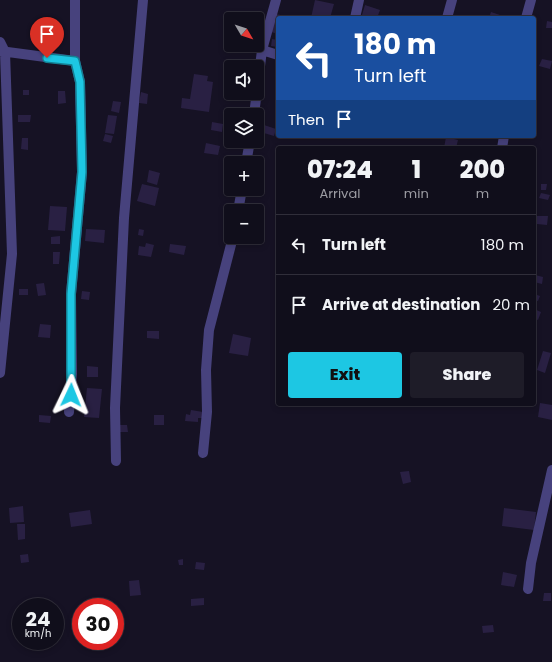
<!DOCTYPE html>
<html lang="en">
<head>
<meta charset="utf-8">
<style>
  :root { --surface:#100e1b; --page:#1e1c28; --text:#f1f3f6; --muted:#9c9ca3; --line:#302e3a; --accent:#1dc7e3 }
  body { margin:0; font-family:Poppins,sans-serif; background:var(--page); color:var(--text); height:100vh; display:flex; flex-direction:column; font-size:15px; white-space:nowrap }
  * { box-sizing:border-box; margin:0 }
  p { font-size:13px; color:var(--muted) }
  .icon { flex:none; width:22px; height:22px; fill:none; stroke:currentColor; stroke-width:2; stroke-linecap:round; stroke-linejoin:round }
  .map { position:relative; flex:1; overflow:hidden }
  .details { position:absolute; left:276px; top:146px; width:260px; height:260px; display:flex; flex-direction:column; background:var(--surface); border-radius:4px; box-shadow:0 2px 6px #0003,0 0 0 1px var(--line) }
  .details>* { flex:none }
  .banner { position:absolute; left:276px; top:16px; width:260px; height:122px; border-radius:4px; box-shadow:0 2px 6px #0003,0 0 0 1px var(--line); background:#1a4fa0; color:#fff; overflow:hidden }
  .needle { width:26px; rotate:129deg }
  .controls { position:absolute; left:224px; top:12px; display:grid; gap:8px }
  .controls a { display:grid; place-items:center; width:40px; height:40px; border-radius:4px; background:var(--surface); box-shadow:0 2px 6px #0003,0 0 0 1px var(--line); font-size:20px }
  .speed { position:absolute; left:12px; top:598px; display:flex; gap:8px; font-size:20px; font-weight:700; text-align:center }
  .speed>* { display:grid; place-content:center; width:52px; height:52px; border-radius:50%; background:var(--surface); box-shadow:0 2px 6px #0003,0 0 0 1px var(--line); line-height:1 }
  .speed small { font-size:10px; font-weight:400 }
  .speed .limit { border:6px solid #d22; background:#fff; color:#111 }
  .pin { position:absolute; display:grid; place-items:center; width:34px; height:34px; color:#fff; margin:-41px -17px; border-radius:50% 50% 50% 0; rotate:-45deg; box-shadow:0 0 4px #0007 }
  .pin .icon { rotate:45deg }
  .me { position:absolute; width:44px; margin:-22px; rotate:2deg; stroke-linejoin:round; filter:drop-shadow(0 0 3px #0008) }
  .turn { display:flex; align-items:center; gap:14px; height:84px; padding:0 12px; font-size:18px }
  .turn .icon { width:52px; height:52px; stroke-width:2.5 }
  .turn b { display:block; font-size:28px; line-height:34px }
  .then { display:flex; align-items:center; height:38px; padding:0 12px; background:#0003; gap:8px; font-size:15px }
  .eta { display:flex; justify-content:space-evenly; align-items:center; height:68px; text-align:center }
  .eta b { font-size:24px; font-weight:800; line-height:28px }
  .primary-button { display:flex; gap:8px; margin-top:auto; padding:8px 12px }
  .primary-button a { flex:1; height:46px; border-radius:4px; background:var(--accent); color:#111; font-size:16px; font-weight:800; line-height:46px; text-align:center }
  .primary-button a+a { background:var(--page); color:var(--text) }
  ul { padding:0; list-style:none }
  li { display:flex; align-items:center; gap:12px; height:60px; padding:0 12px; border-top:1px solid var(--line) }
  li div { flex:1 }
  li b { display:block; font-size:15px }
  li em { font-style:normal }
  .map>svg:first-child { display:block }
  .building { fill:#292043 }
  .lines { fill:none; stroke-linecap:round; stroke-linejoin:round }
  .minor { stroke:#47427d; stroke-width:10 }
  .route-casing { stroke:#138194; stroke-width:10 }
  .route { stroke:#1dc7e3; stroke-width:7 }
</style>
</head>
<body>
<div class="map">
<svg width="552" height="662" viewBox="0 0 552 662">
  <rect width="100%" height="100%" fill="#161224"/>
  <!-- building -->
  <path class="building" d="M315,0L334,4L330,18H311Z
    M365,5L380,10L377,18H371L362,15Z
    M491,12L500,15L499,18H489Z
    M276,14L289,17L278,18V34L271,32Z
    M547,21L552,22V28H546Z
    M272,39L278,40L277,47L271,46Z
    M542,59L552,61L550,69L539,66Z
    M194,74L208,76L207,81L213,82L209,112L181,108L182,98L190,99Z
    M23,90H29V95H23Z
    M58,91H65L66,103L58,104Z
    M141,92L148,94L147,104L139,103Z
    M113,101L121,102L119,113L111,111Z
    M225,108L233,109L232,115L224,113Z
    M18,115H31L30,122H18Z
    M108,115L117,116L114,134L105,133Z
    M212,122L223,124L222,132L211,130Z
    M258,123L276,129L274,136L257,131Z
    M105,134L113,136L111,143L103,141Z
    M446,137L458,140L456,148H444Z
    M22,138H28V150L21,149Z
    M206,143L220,146L218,155L204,153Z
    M149,170L160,173L157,185L147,182Z
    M142,184L159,188L155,206L137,201Z
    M541,184H547L546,190H541Z
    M541,193L550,195L548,200L539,198Z
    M50,206L67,207L65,231L48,230Z
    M537,216H548L547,225L537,224Z
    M86,229L105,230L104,243L85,241Z
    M139,229L144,230L143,236L138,235Z
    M60,236V244H51V237Z
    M146,243L154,245L151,257L138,255L139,246L145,247Z
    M170,244L186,246L184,255L169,252Z
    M53,252H60L59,264H53Z
    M535,275L543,277L542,284L534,282Z
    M44,283L46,295L38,296L36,284Z
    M19,289H28V295H19Z
    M82,291L90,292L89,300L81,299Z
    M534,294L540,296L538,301L534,300Z
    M534,309L541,312L538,320L534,318Z
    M40,324L51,325L50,338L38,337Z
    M147,331H159V339L147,338Z
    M233,334L251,338L248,356L229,353Z
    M543,351L551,353L545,373L537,370Z
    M87,366L98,367V377H87Z
    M87,388L102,389L99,418L84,417Z
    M540,403L552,405V420L538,417Z
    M191,410L203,412V418H198V422L185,421L186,414L190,415Z
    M39,415L51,416L50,423L39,422Z
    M154,415H164V425H154Z
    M117,425H127L128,432H118Z
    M409,471L411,482L403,484L400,472Z
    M23,506L24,522L10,523L9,508Z
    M504,508L536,512L534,530L502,526Z
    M90,510L92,524L71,527L69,513Z
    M17,524H25V539L18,540Z
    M28,554L29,562L21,563L20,555Z
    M183,559V565H179L178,560Z
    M196,562L205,563L204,570L195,569Z
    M503,572L517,575L514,587L501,585Z
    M139,580L141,595L130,596L129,581Z
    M544,593H551V601H543Z
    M204,598V605L191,606V599Z
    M493,625L494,632L483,633L482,626Z
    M98,641H112L113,645L98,646Z"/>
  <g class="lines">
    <!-- minor -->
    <path class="minor" d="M355,18L359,0
      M447,18L452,0
      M526,18L531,0
      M0,42L5,52L12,254L0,373
      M262,50L278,55
      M0,51L75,61
      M254,115L262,50L276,0
      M502,148L504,136
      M246,163L250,141
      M238,211L242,189
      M69,412L72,374L71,294L82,172L80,82L75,61V0
      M203,453L207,412L206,370L209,330L233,237
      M116,461L115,408L124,218L143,0
      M528,589L531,563L552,470"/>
  </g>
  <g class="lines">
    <!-- route casing -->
    <g class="route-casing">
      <path id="route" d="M47,58L75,61L80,82L82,172L71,294V395"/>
    </g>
    <!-- route -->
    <use href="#route" class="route"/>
  </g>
</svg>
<div class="controls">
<a><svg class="needle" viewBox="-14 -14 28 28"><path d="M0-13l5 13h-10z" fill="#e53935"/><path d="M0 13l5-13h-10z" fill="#9c9ca3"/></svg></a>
<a><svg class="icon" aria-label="sound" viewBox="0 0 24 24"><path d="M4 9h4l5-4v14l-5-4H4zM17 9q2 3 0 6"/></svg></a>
<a><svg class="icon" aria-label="layers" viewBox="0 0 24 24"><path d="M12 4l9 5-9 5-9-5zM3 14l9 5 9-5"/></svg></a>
<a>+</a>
<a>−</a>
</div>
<div class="speed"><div>24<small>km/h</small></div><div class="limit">30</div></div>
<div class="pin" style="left:47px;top:58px;background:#d93025"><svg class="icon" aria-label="arrive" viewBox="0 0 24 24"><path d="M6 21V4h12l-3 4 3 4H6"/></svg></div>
<svg class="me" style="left:71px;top:395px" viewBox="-20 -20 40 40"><path d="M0-17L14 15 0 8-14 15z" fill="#1dc7e3" stroke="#fff" stroke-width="4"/></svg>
<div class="banner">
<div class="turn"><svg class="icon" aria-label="left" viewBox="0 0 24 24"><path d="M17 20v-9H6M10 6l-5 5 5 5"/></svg><div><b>180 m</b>Turn left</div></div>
<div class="then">Then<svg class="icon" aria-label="arrive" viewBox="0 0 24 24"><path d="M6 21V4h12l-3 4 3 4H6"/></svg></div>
</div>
<section class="details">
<div class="eta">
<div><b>07:24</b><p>Arrival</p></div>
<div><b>1</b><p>min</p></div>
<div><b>200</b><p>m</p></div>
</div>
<ul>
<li><svg class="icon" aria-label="left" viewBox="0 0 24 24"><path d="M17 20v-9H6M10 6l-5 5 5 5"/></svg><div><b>Turn left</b></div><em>180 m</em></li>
<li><svg class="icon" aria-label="arrive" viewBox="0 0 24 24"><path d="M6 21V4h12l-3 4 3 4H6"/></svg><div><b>Arrive at destination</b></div><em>20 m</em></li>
</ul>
<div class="primary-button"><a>Exit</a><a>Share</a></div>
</section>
</div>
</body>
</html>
